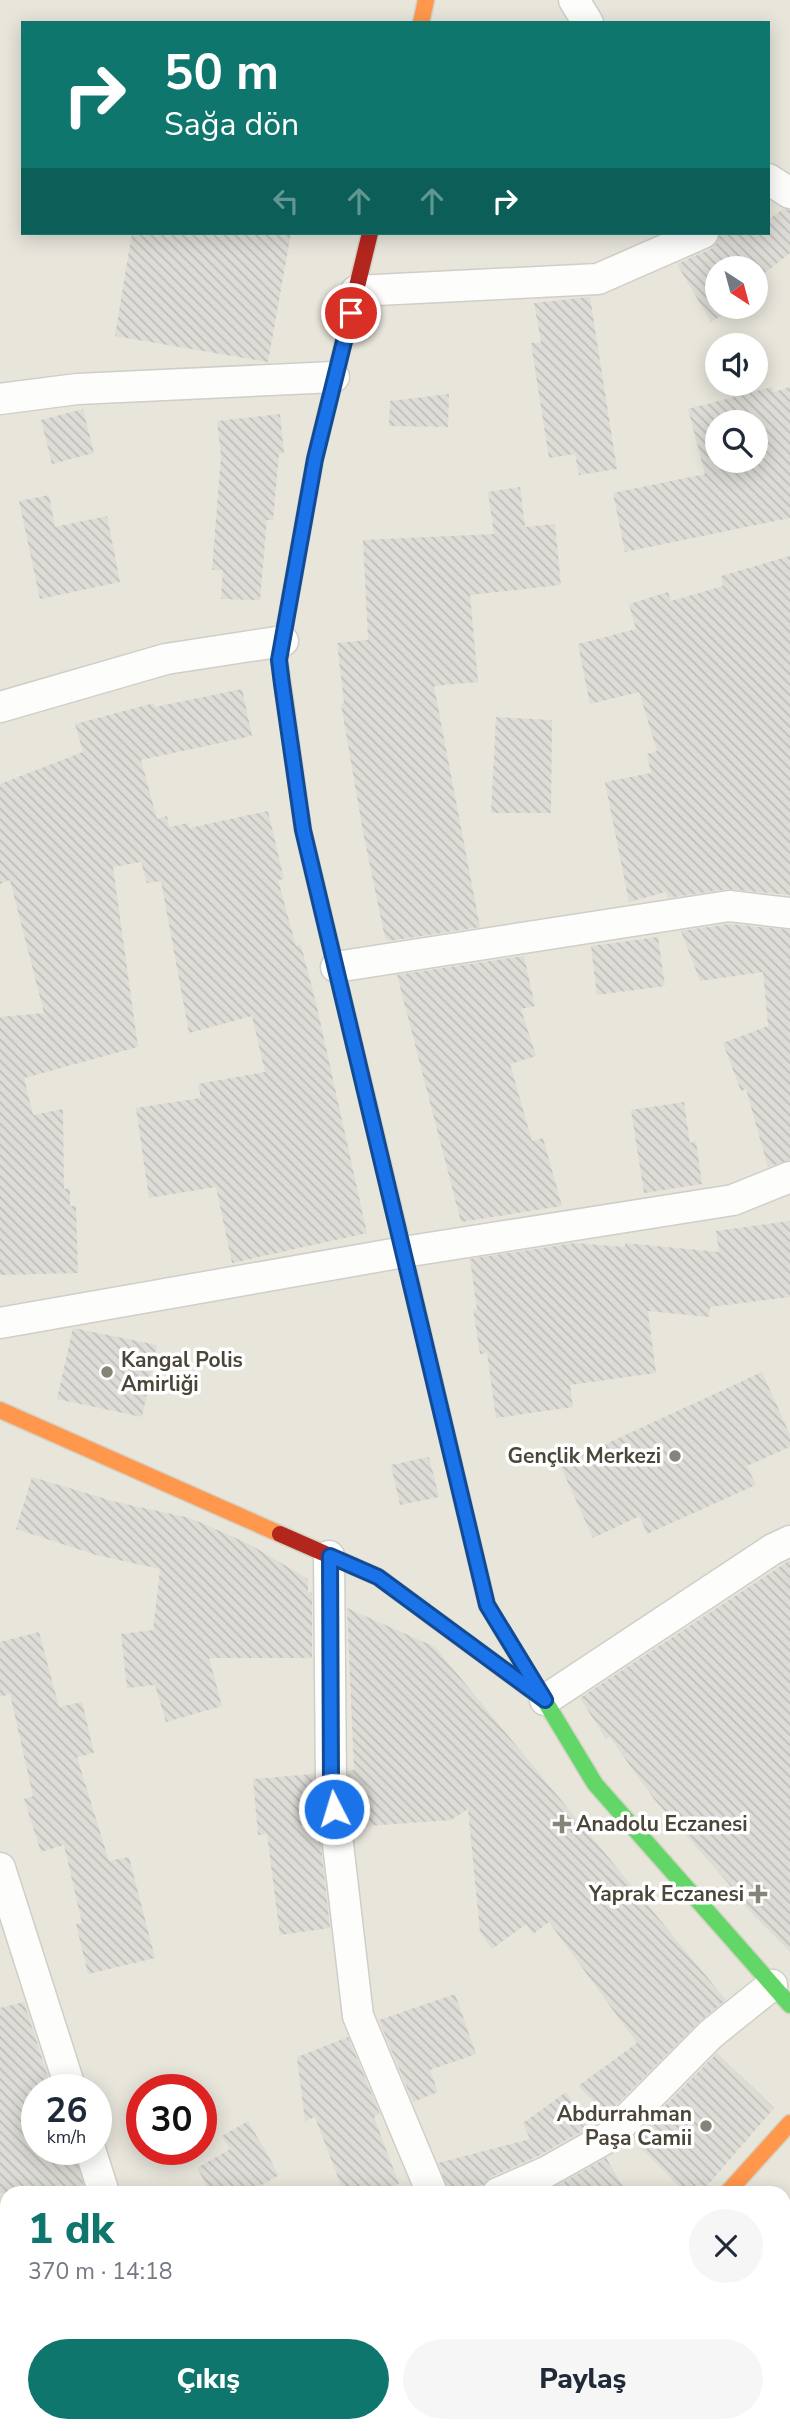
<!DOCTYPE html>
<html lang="tr">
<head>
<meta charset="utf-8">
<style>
  :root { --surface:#fff; --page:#f6f6f7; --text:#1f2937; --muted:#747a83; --accent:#0f766e }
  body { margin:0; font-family:"Nunito Sans",sans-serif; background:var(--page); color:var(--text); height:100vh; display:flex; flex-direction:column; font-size:26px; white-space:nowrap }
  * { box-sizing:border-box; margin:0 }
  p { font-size:23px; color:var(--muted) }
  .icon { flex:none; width:38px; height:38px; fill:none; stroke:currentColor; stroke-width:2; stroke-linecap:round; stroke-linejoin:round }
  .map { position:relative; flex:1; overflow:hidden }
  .details { position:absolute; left:0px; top:2186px; width:791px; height:247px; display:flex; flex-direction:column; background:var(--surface); border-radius:21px 21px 0 0; box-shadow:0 4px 18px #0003 }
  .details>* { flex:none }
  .banner { position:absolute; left:21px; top:21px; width:749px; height:214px; border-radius:0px; box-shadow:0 4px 18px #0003; background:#0f766e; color:#fff; overflow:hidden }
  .needle { width:46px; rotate:144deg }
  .buttons { position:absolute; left:705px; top:256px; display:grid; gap:14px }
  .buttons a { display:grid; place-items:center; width:63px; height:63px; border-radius:50%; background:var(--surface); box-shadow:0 4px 18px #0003; font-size:35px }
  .speed { position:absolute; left:21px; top:2074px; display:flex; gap:14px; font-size:35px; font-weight:700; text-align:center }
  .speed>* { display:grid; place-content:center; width:91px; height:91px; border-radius:50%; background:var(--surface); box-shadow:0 4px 18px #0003; line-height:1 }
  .speed small { font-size:18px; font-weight:400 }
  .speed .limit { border:10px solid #d22; background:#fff; color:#111 }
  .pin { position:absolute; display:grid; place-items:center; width:60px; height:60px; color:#fff; margin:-30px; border:4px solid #fff; border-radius:50%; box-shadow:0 2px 7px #0007 }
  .me { position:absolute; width:77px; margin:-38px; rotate:355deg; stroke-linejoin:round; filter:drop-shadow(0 0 5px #0008) }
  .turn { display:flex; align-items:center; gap:24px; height:147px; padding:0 28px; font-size:32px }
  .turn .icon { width:91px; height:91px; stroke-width:2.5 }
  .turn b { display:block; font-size:49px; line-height:60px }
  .lanes { display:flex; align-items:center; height:66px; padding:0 28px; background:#0003; justify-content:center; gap:35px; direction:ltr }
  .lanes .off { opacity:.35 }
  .round { display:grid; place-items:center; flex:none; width:74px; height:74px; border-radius:37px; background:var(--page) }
  .head { display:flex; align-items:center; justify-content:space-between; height:119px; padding:0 28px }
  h1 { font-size:42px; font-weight:800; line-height:52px; color:var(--accent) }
  .action { display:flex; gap:14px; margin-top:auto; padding:14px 28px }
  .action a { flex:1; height:80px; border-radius:42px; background:var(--accent); color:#fff; font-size:28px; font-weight:800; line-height:80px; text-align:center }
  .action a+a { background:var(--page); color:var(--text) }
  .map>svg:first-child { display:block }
  .residential { fill:#e8e5db; fill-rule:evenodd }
  .building { fill:url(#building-back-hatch); fill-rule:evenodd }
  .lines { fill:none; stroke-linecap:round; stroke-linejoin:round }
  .street-casing { stroke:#d0cec8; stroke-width:33 }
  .fast-casing { stroke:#d3d2c4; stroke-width:19 }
  .slow-casing { stroke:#d3d2c4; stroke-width:19 }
  .jam-casing { stroke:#d3d2c4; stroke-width:19 }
  .street { stroke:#fdfdfc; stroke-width:30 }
  .fast { stroke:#63d668; stroke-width:16 }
  .slow { stroke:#ff974d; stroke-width:16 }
  .jam { stroke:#b3261e; stroke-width:16 }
  .route-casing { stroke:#114b97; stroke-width:18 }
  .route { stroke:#1a73e8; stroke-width:12 }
  .poi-dot { fill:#868378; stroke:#fff; stroke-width:2.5 }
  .labels { text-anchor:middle; stroke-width:7; stroke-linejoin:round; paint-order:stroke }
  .poi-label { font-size:21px; font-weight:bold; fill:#4c4638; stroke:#fff; text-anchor:end }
</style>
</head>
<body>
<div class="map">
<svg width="790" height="2431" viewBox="0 0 790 2431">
  <defs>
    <pattern id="building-back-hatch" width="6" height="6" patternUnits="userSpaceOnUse" patternTransform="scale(1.75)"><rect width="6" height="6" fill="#dddcd6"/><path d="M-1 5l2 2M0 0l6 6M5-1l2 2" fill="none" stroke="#bfbeb8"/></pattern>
  </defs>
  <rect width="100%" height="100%" fill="#f3f3ee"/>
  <!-- residential -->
  <path class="residential" d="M0,0H790V2431H0ZM23,23H768V233H23ZM718,268H756V306H718ZM718,345H756V383H718ZM718,422H756V460H718ZM37,2090H96V2149H37ZM142,2090H201V2149H142ZM7,2193H784V2426H7Z"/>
  <!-- building -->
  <path class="building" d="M783,209L790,210V253L756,280V268H718V306H737L711,322L677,264L711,249L717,243L720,233H768V220Z
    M132,233H291L268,362L115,336Z
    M590,297L617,469L579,475L575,454L549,458L531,343L541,342L534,303Z
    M772,387L774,392L790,387V518L625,552L613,493L705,474L688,409ZM718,422H756V460H718Z
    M449,394L448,427L389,426L390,401Z
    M83,409L94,453L52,464L41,420Z
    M280,414L284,453L279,454L273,520H267L260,600L221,599L223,570H212L221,456L217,421Z
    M520,487L525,527L555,524L561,585L470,595L478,682L434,686L480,927L389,941L385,938L363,832L341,704L344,703L337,643L368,640L363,540L494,534L488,492Z
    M49,495L55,527L107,516L120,582L40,599L19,501Z
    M790,556V895L727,889L668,898L666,892L629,902L605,782L651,773L647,754L657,751L639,692L590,704L578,644L636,629L629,604L668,592L671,601L723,586L721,576Z
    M242,689L252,736L141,760L157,819L167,816L169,827L188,823L189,828L268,811L284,879L278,880L296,946L301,945L317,1007L367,1233L232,1263L216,1187L149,1198L136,1108L201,1098L198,1084L265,1072L252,1016L189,1033L161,881L147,883L141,862L113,867L138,1047L24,1078L33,1115L63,1109L64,1189L70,1188V1206H76L78,1273L0,1275V1017L44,1013L10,880L0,884V784L83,752L75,724L154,703L155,707Z
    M496,717L552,720L551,813H491Z
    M729,924L790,930V1160L768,1167L746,1089L741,1091L723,1043L768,1026L763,972L700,981L681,931Z
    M658,937L665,986L597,995L591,946Z
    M524,956L535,1006L521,1009L536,1056L510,1064L532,1141L543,1138L562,1206L461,1222L397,975Z
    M684,1102L690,1143L696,1141L702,1184L644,1193L631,1110Z
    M790,1221V1297L710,1307L709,1317L648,1311L656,1373L570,1385L573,1407L496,1418L487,1353L480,1354L473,1309H477L470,1259L574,1243L625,1247V1243L719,1252L716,1231Z
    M73,1328L157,1345L142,1417L57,1399Z
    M762,1372L790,1435V1447L747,1466L756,1485L647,1534L640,1516L593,1538L560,1465Z
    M429,1457L439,1497L400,1505L391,1465Z
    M32,1477L116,1502L190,1518L249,1544L308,1579V1592L312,1593V1658H209L222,1706L166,1722L155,1685L127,1688L121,1634L153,1630L160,1569L96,1555L16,1529Z
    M790,1560V1952L734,1895L736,1892L654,1799L609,1736L606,1739L580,1698Z
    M347,1608L435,1647L726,2000L699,2022L607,2114L578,2086L637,2043L549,1922L533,1934L526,1924L492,1949L480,1932L468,1809L451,1820L354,1827L348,1783V1771L354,1770Z
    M39,1632L59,1707L82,1702L94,1753L77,1757L109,1861L129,1857L155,1958L88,1974L76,1924L82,1923L64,1845L41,1852L24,1799L33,1796L10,1694L0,1697V1642Z
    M313,1774L330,1928L280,1935L267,1834L258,1835L253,1779Z
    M455,1994L476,2054L430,2070L438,2092L413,2102L379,2020Z
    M24,2002L52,2090H37V2149H73L86,2193H0V2008Z
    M348,2037L380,2114L374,2117L399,2184L376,2193H344L315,2117L305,2121L297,2057Z
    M717,2053L774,2108L701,2193H686L632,2139Z
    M566,2092L588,2128L538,2156L491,2177L484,2183L481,2193H449L438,2163L530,2139L523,2123Z
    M248,2121L279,2175L248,2193H211L197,2168L230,2149L222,2136Z
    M606,2158L627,2193H542L555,2187Z"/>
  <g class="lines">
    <!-- street casing -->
    <g class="street-casing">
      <path id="street" d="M574,0L588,23
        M768,179L790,193
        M356,291L598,279L703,233
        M0,399L77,389L334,377
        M0,707L166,659L283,641
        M336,967L729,906L790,913
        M0,1323L404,1252L733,1200L790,1177
        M329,1556L331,1784L358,2016L432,2193
        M545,1700L773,1549L790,1541
        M0,1868L71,2090
        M90,2149L104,2193
        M498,2193L546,2172L610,2136L711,2034L772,1985
        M0,2253L7,2250
        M180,2426L184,2431"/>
    </g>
    <!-- fast casing -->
    <g class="fast-casing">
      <path id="fast" d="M453,1461L487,1605L595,1784L790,2005"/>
    </g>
    <!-- slow casing -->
    <g class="slow-casing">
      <path id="slow" d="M421,23L426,0
        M281,673L303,830L393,1207
        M0,1410L280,1534
        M727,2193L790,2123
        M535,2431L539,2426"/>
    </g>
    <!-- jam casing -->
    <g class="jam-casing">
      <path id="jam" d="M281,673L279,660L315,459L370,233
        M393,1207L453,1461
        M280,1534L378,1577L531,1690"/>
    </g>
    <!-- street -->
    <use href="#street" class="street"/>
    <!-- fast -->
    <use href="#fast" class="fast"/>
    <!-- slow -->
    <use href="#slow" class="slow"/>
    <!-- jam -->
    <use href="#jam" class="jam"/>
  </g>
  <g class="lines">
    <!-- route casing -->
    <g class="route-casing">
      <path id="route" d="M334,1809L331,1784L330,1556L378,1577L545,1700L487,1605L303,830L282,684L279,660L315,459L351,313"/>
    </g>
    <!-- route -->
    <use href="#route" class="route"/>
  </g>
  <!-- markers -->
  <g class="poi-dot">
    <circle cx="107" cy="1372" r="7"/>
    <circle cx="675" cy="1456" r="7"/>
    <path d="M558.5 1813.5h7v7h7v7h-7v7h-7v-7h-7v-7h7z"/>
    <path d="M754.5 1883.5h7v7h7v7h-7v7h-7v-7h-7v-7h7z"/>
    <circle cx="706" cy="2126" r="7"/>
  </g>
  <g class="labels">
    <!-- poi labels -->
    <g class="poi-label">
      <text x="121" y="1367" text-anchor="start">Kangal Polis<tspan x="121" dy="24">Amirliği</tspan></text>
      <text x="661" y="1463">Gençlik Merkezi</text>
      <text x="576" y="1831" text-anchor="start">Anadolu Eczanesi</text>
      <text x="744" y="1901">Yaprak Eczanesi</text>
      <text x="692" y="2121">Abdurrahman<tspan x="692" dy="24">Paşa Camii</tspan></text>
    </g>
  </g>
</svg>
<div class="buttons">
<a><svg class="needle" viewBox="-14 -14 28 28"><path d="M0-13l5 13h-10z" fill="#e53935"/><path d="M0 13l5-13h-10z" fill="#747a83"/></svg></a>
<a><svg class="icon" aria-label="sound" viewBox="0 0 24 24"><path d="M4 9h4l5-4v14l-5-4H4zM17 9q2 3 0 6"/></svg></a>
<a><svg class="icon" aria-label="search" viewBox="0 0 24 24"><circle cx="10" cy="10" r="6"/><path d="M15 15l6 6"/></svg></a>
</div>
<div class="speed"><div>26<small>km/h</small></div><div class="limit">30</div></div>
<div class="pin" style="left:351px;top:313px;background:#d93025"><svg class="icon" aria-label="arrive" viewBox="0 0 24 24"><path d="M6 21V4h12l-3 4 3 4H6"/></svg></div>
<svg class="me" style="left:334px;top:1809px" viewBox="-20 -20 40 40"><circle r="17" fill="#1a73e8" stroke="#fff" stroke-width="3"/><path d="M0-11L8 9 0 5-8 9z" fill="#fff"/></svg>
<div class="banner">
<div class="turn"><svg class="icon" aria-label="right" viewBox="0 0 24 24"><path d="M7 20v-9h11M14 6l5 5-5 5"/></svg><div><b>50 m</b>Sağa dön</div></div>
<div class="lanes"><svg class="icon off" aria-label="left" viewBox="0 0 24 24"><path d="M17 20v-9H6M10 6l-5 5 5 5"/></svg><svg class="icon off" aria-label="ahead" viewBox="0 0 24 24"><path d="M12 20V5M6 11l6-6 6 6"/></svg><svg class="icon off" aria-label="ahead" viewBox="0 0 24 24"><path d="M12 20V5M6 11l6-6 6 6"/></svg><svg class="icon" aria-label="right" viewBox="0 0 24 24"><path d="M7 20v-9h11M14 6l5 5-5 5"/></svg></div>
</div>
<section class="details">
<div class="head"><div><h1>1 dk</h1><p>370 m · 14:18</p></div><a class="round"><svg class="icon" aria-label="close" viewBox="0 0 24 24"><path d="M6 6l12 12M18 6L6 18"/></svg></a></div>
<div class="action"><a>Çıkış</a><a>Paylaş</a></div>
</section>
</div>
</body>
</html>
